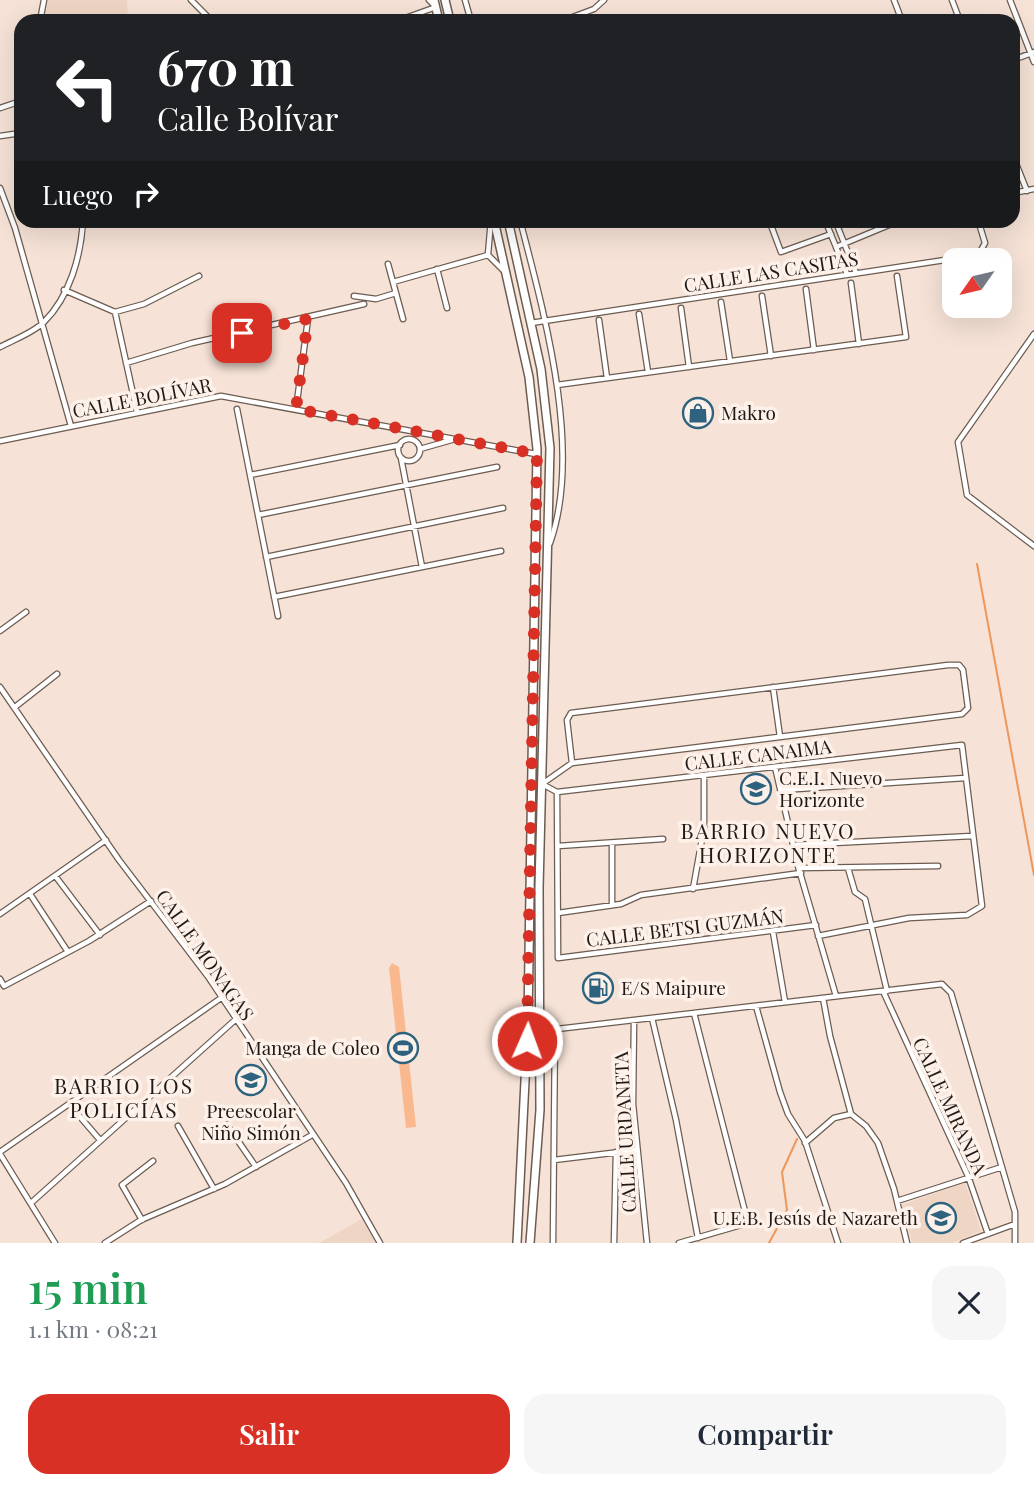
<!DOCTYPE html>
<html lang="es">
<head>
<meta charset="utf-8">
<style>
  :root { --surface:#fff; --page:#f6f6f7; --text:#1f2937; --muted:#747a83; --accent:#d93025 }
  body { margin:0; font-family:"Playfair Display",serif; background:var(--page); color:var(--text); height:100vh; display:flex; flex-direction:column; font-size:26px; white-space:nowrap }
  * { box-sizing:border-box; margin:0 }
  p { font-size:23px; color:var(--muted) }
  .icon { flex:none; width:38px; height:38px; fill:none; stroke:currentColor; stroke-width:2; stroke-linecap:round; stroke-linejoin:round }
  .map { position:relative; height:1243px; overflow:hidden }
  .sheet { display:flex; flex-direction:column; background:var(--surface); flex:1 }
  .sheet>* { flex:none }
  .guide { position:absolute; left:14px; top:14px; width:1006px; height:214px; border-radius:21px; box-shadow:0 7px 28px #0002; background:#202124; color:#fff; overflow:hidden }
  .needle { width:46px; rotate:236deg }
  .buttons { position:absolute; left:942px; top:248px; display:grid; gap:14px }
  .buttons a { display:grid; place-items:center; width:70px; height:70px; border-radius:14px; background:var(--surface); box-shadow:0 7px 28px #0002; font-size:35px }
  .pin { position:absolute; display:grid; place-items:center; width:60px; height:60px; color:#fff; margin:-30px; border-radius:14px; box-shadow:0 4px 10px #0006 }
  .me { position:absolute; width:77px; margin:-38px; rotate:2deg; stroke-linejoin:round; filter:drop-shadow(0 0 5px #0008) }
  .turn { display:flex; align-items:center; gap:24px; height:147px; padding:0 28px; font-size:32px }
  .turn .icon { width:91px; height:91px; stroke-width:2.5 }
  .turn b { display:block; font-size:49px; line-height:60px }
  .then { display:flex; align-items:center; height:66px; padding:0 28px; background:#0003; gap:14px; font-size:26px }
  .round { display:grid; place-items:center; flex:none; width:74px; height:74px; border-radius:21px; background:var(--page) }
  .summary { display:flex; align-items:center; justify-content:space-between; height:119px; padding:0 28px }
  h1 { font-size:42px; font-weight:600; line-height:52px; color:#1e9e55 }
  .button { display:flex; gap:14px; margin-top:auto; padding:14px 28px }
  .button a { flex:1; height:80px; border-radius:21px; background:var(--accent); color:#fff; font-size:28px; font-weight:600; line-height:80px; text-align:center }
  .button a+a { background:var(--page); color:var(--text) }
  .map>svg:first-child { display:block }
  .built { fill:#efd5c4 }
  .green { fill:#f9b88e }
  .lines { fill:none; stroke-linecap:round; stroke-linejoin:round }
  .stream { stroke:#ee975b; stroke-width:2 }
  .minor-casing { stroke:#6c5c51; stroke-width:7 }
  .primary-casing { stroke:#6c5c51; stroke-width:10 }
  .minor { stroke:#fff; stroke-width:4.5 }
  .primary { stroke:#fff; stroke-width:7 }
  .route { stroke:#d93025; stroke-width:12; stroke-dasharray:0 21.6 }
  .labels { text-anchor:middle; stroke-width:7; stroke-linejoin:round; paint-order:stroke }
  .street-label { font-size:19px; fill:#201915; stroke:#fdf1ea }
  .poi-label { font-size:19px; fill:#201915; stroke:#fdf1ea; text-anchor:start }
  .neighbourhood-label { font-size:21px; letter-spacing:2px; fill:#201915; stroke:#fdf1ea }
</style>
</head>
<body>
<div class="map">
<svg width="1034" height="1243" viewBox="0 0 1034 1243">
  <rect width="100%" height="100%" fill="#f6e2d6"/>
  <!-- built -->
  <path class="built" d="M48,0H127L128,21H45Z
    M965,1182L981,1231L952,1243H912L902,1205Z
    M362,1219L376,1243H319Z"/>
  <!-- green -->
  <path class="green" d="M392,963L399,967L416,1127L406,1128L389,968Z"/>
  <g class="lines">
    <!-- stream -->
    <path class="stream" d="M977,564L1034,875
      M769,1243L787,1210L782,1172L797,1139"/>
    <!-- minor casing -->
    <g class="minor-casing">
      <path id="minor" d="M191,0L212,21
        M465,0L471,21
        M894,0L902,21
        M952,0L960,21
        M1010,0L1034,62
        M40,21L44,0
        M397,21L436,7L429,0
        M562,21L594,9L604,0
        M1013,60L1034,52
        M0,108L21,101
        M0,136L21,133
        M1013,156L1027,191
        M0,188L15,228L71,426
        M1013,193L1034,189
        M520,220C544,313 583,450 550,543
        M769,220L781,252L831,234
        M825,220L847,274
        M835,220L856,273
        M836,247L901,220
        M488,254L491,220
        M488,255L504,271
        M388,264L403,319
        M437,269L447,308
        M393,282L488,255
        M851,283L859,344
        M806,289L814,350
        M64,290L115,312L144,304L199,276
        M354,296L376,299L396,293
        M762,296L771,356
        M721,302L730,361
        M681,308L689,367
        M115,312L137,412
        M639,314L648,372
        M599,320L607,378
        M531,323L971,256L980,252L985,243L978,220
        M1034,334L958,442L967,495L1034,546
        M0,347C13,340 33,333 44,322C70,296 81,256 83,220
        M126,363L192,343L364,304
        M557,385L906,337L897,276
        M237,409L278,616
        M296,409L308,319
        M398 450a11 11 0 1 1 22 0a11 11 0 1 1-22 0Z
        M0,441L221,396L536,454
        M420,449L455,439
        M401,458L422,567
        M250,475L400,445
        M258,515L497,467
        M266,557L503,508
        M274,597L501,551
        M0,631L26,612
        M0,687L119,860L209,978L346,1183L380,1243
        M773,687L780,737
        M15,707L57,674
        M775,767L798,866L836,996
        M781,790L965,778
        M557,792L542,784L572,763L962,714L968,708L963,670L959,665H948L571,713L567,720L572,763
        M557,792L962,745L982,906L967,915L909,918L818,936
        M557,792L558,958L816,925
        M794,845L972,836
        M558,846L663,839
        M799,868L938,866
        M848,868L855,892L865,899L887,991
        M56,877L100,935
        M693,889L704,828V776
        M30,894L68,952
        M612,905V843
        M558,913L621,904L641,895L801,873
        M0,914L106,840
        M773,932L785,1002
        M0,979L4,986L89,941L151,901
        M883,991L968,1176L988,1234
        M823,998L830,1036L851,1114L866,1126L878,1143L894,1189L907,1243
        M756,1006L780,1092L788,1114L805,1141L838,1243
        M652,1018L676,1120L698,1238
        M634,1020L633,1104L647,1243
        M540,1031L942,984L951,993L1015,1212V1243
        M69,1104L100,1140
        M227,1125L256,1167
        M178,1126L214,1189
        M805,1143L834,1118L851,1114
        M0,1152L221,998
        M0,1154L55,1243
        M554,1160L636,1150
        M897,1201L1002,1167
        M31,1203L235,1020
        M142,1220L122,1185L153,1161
        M105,1243L141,1220L225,1184L312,1135
        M553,1243L555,1029
        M614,1243L616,1152
        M679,1243L748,1223L694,1013
        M963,1243L1015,1224"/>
    </g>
    <!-- primary casing -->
    <g class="primary-casing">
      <path id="primary" d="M434,0L439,21
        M445,0L450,21
        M494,220L529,377L537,449L528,1020L517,1243
        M508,220L541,369L550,448L539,888L540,1110L530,1243"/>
    </g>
    <!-- minor -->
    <use href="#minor" class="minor"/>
    <!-- primary -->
    <use href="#primary" class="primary"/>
  </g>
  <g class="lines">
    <!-- route -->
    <path class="route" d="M242,333L308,319L296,409L537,454L527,1041"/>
  </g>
  <!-- icons -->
  <defs>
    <g id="shop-ring" transform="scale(1.575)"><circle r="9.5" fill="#fdf1ea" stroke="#2d637e" stroke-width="1.5"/><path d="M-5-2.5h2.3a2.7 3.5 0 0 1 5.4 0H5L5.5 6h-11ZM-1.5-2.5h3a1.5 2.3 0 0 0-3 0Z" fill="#2d637e"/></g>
    <g id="school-ring" transform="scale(1.575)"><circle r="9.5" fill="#fdf1ea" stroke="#2d637e" stroke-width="1.5"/><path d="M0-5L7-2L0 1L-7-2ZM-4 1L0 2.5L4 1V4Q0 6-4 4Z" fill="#2d637e"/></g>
    <g id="fuel-ring" transform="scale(1.575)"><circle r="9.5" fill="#fdf1ea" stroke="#2d637e" stroke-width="1.5"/><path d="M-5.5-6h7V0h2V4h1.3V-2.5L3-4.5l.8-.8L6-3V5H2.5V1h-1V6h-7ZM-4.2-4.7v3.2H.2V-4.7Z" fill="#2d637e"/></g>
    <g id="stadium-ring" transform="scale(1.575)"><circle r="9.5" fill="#fdf1ea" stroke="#2d637e" stroke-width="1.5"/><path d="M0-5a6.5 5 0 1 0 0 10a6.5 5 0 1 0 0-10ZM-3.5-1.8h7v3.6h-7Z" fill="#2d637e"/></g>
  </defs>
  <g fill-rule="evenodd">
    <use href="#shop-ring" x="698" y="413"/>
    <use href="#school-ring" x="756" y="789"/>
    <use href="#fuel-ring" x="598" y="988"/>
    <use href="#stadium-ring" x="403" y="1048"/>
    <use href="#school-ring" x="251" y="1080"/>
    <use href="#school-ring" x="941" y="1218"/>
  </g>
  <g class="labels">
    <!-- street labels -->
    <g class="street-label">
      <text transform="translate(771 272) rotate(-9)" y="7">CALLE LAS CASITAS</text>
      <text transform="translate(142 398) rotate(-11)" y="7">CALLE BOLÍVAR</text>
      <text transform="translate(758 755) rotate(-7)" y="7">CALLE CANAIMA</text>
      <text transform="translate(685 928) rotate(-7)" y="7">CALLE BETSI GUZMÁN</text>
      <text transform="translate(205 955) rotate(55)" y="7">CALLE MONAGAS</text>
      <text transform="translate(950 1106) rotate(65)" y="7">CALLE MIRANDA</text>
      <text transform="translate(625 1132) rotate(-93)" y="7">CALLE URDANETA</text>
    </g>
    <!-- poi labels -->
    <g class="poi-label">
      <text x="721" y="420">Makro</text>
      <text x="779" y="785">C.E.I. Nuevo<tspan x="779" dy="22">Horizonte</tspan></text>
      <text x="621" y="995">E/S Maipure</text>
      <text x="380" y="1055" text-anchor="end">Manga de Coleo</text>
      <text x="251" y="1118" text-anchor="middle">Preescolar<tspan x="251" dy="22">Niño Simón</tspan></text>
      <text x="918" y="1225" text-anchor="end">U.E.B. Jesús de Nazareth</text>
    </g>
    <!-- neighbourhood labels -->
    <g class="neighbourhood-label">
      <text x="768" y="839">BARRIO NUEVO<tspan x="768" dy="24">HORIZONTE</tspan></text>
      <text x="124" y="1094">BARRIO LOS<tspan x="124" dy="24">POLICÍAS</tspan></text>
    </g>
  </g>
</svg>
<div class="buttons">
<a><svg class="needle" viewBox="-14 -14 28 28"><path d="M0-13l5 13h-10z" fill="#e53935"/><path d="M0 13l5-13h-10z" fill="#747a83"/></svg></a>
</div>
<div class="pin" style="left:242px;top:333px;background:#d93025"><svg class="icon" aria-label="arrive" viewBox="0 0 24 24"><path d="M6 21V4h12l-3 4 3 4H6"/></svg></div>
<svg class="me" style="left:527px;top:1041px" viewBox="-20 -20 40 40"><circle r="17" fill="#d93025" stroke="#fff" stroke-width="3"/><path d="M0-11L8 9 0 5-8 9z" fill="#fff"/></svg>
<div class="guide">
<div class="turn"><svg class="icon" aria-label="left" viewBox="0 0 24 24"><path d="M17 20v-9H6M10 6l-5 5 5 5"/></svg><div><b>670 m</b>Calle Bolívar</div></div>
<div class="then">Luego<svg class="icon" aria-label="right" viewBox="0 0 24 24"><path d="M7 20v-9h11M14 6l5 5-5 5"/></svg></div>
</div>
</div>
<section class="sheet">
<div class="summary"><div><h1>15 min</h1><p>1.1 km · 08:21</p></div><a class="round"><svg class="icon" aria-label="close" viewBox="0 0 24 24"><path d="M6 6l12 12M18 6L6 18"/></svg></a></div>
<div class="button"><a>Salir</a><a>Compartir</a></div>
</section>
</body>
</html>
